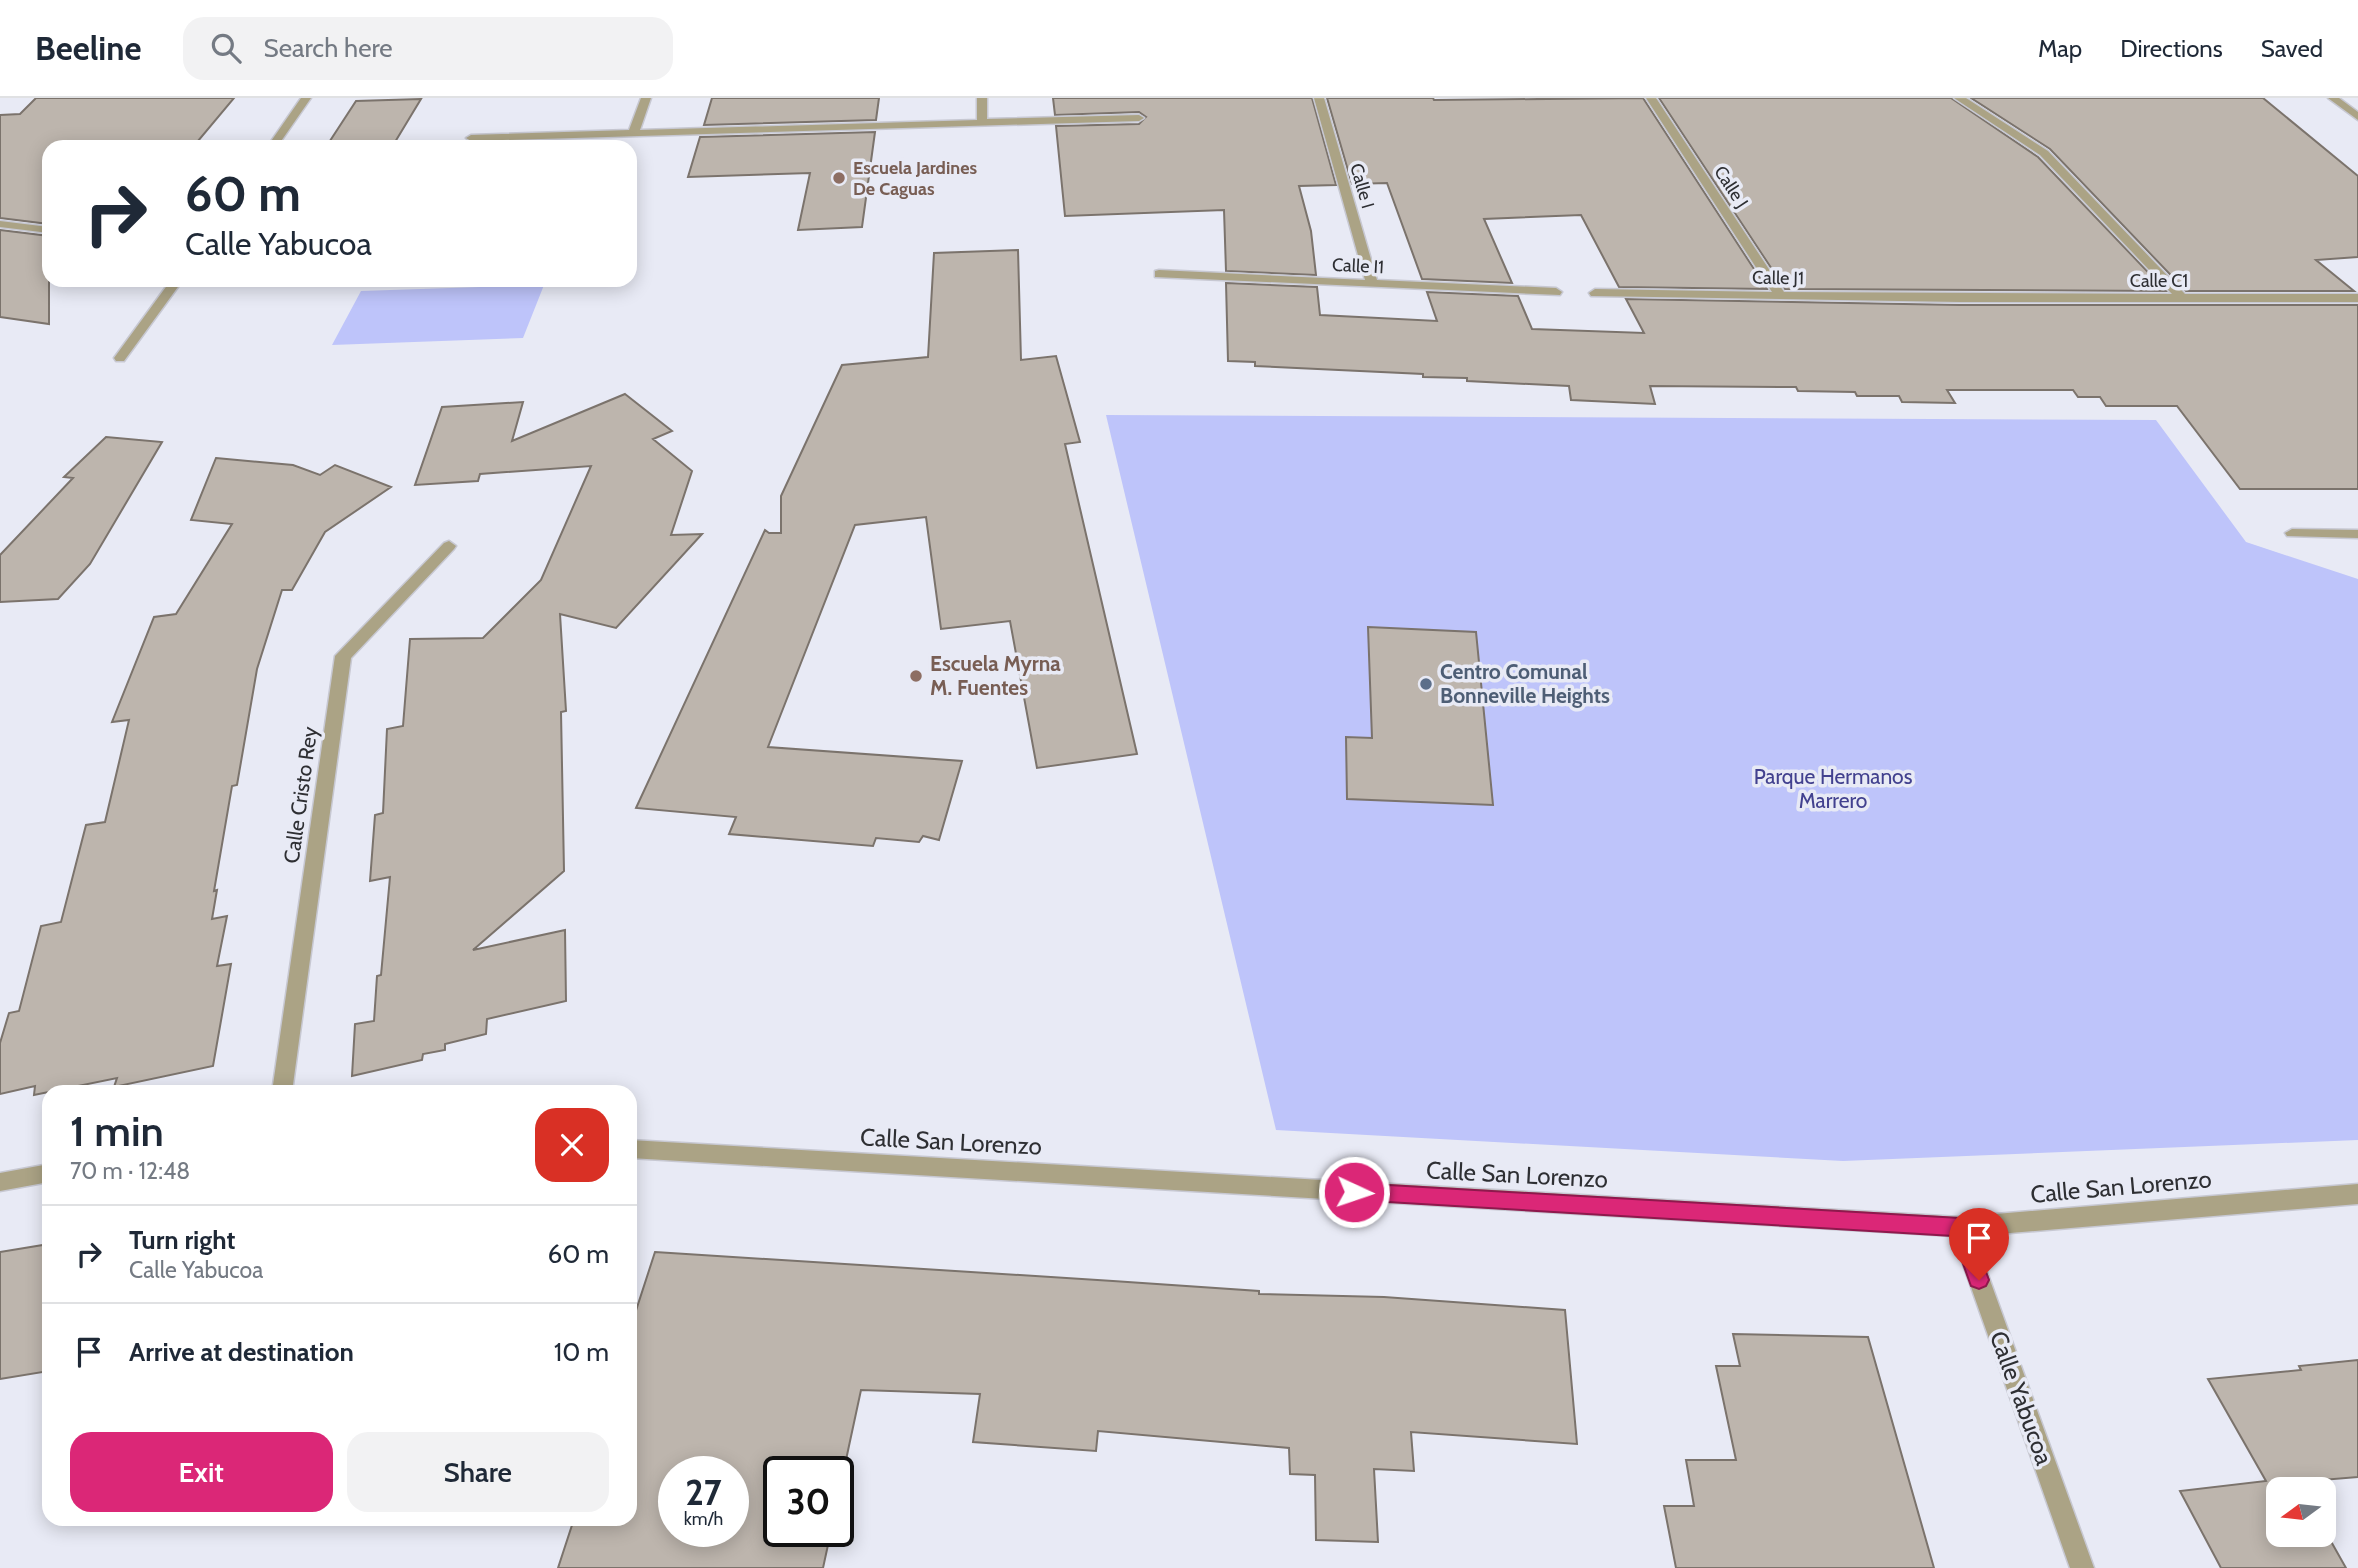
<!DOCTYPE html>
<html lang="en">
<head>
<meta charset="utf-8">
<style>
  :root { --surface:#fff; --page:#f2f2f3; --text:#1f2937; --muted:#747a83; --line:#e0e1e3; --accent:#db2777 }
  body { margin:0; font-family:Cabin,sans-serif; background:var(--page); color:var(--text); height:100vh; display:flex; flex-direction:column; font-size:26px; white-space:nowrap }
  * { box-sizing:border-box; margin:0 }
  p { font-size:23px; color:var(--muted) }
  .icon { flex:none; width:38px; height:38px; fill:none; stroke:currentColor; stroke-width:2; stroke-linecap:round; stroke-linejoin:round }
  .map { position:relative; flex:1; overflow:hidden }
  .drawer { position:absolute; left:42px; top:987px; width:595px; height:441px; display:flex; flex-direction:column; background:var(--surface); border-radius:21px; box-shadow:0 4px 18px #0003 }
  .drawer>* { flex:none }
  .banner { position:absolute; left:42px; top:42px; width:595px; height:147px; border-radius:21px; box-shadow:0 4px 18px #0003; background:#fff; color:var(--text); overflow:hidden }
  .needle { width:46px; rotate:255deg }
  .controls { position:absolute; left:2266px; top:1379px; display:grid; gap:14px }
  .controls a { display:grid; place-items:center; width:70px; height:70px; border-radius:14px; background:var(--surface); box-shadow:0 4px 18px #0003; font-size:35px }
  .speed { position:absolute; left:658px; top:1358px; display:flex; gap:14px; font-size:35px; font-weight:700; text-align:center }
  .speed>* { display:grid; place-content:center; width:91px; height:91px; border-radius:50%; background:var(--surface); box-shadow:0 4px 18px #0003; line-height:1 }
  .speed small { font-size:18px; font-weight:400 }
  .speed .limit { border:4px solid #111; border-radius:10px; background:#fff; color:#111 }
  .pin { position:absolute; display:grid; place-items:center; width:60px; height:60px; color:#fff; margin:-72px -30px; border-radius:50% 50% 50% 0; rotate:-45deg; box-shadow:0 0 7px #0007 }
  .pin .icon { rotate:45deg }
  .me { position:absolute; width:77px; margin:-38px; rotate:93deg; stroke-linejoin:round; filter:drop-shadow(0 0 5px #0008) }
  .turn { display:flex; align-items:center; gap:24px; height:147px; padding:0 28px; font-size:32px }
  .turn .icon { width:91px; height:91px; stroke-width:2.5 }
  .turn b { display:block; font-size:49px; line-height:60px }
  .round { display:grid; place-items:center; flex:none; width:74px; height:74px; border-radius:21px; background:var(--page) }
  .summary { display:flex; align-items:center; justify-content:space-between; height:119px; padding:0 28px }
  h1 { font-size:42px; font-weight:600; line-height:52px }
  .button { display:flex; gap:14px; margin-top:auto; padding:14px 28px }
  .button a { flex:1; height:80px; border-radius:21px; background:var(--accent); color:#fff; font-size:28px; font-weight:600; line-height:80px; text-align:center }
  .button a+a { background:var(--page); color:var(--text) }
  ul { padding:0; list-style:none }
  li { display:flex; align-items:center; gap:21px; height:98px; padding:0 28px; border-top:2px solid var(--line) }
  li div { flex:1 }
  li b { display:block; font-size:26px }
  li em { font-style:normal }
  header { display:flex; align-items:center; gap:42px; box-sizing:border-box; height:98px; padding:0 35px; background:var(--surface); border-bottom:2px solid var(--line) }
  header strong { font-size:33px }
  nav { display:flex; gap:38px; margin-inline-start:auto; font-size:24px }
  .search { width:490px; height:63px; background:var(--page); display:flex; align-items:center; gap:18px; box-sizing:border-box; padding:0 24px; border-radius:21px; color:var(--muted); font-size:26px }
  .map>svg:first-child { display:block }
  .green { fill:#bec4fa }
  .building { fill:#bdb5ad; stroke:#7b736c; stroke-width:2; fill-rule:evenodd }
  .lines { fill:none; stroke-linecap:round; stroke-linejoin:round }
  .minor-casing { stroke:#c7c8d2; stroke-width:3 }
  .minor { fill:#aba385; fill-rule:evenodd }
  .route { fill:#db2777; stroke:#8e194d; stroke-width:2 }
  .education-dot { fill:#8d6e63; stroke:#e8eaf5; stroke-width:2.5 }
  .service-dot { fill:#5c6f8a; stroke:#e8eaf5; stroke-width:2.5 }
  .labels { text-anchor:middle; stroke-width:7; stroke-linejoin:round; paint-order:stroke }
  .far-education-label { font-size:18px; font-weight:bold; fill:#785e54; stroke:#e8eaf5; text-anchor:start }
  .far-street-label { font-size:18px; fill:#2e2f33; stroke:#e8eaf5 }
  .education-label { font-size:21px; font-weight:bold; fill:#785e54; stroke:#e8eaf5; text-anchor:start }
  .service-label { font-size:21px; font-weight:bold; fill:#4e5e75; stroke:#e8eaf5; text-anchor:start }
  .park-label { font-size:21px; fill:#42418f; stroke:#e8eaf5 }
  .street-label { font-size:21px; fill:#2e2f33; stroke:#e8eaf5 }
  .near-street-label { font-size:24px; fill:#2e2f33; stroke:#e8eaf5 }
</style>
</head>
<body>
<header>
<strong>Beeline</strong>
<div class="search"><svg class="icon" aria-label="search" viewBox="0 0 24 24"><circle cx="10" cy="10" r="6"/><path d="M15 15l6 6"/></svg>Search here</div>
<nav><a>Map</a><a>Directions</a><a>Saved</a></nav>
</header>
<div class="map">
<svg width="2358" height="1470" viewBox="0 0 2358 1470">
  <rect width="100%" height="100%" fill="#e8eaf5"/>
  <!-- green -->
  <path class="green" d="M544,187L523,240L332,247L361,193Z
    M1106,317L2156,322L2246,444L2358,481V1042L1843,1063L1276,1032Z"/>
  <!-- building -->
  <path class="building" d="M36,0H234L193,49H49V126L0,120V17L20,16Z
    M712,0H879L876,22L704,27Z
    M1053,0H1312L1336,87L1299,88L1311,133L1316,177L1226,173L1224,112L1065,118L1056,28L1139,26L1146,19L1139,14L1055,17Z
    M1327,0H1433L1434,2L1643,0L1767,191L1619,189L1581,117L1484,121L1512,185L1422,181L1387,85L1352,86Z
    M1659,0H1951L2038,59L2166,193L1785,191Z
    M1971,0H2263L2358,78V159L2316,162L2354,193H2186L2050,51Z
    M421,1L392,49H326L356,3Z
    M875,34L862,129L798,132L810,75L688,79L700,39Z
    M0,132L49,138V226L0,219Z
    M1018,152L1021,262L1056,258L1080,344L1065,346L1137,656L1037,670L1010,523L941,531L926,419L855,427L768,649L962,663L939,742L923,738L919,744L876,740L873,748L729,736L736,719L636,710L765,432L769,435H781V398L842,267L928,259L934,155Z
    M1226,185L1317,189L1320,217L1437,223L1427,194L1518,198L1532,231L1644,235L1626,201L1960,207H2358V391H2240L2177,308H2106L2100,299H2078L2073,292H1947L1955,305L1902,304L1899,298H1857L1855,294L1798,293L1796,289L1650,288L1655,306L1571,302L1569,288L1467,283V280L1423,279V276L1255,268V264L1228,263Z
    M625,296L672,333L653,341L692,373L671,437L702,436L616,530L560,516L566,613L561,614L564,773L473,852L565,832L566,903L487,921L486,936L445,946V952L423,956L422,962L352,978L355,926L374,923L377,878L381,877L390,779L370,783L375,717L383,715L387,631L403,628L410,541L483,540L541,482L591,368L480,376L478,383L415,387L442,309L523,304L512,343Z
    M106,339L162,344L90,466L58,501L0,504V457L73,380L64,379Z
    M216,360L293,367L320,377L335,367L391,389L325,434L292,492H282L257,571L237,687L232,688L214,793L217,792L212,821L227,818L217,868L231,866L213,968L114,989L117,980L34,997L35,988L0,996V945L9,915L19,913L41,828L61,824L86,727L105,724L129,622L112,624L154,519L176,516L232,426L191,422Z
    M1368,529L1476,534L1493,707L1347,701L1346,639L1372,640Z
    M49,1146V1273L0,1281V1154Z
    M655,1154L1113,1183L1259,1193V1196L1384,1199L1565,1212L1577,1346L1411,1334L1414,1373L1374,1371L1378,1444L1316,1442L1315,1377L1290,1376L1289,1350L1098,1333L1096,1353L973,1344L980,1296L861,1292L838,1399V1374H779V1433H831L823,1470H558L574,1421H630V1231ZM674,1374H733V1433H674Z
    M1733,1236L1868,1239L1934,1470H1676L1664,1408H1694L1686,1362H1736L1716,1268H1740Z
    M2358,1262V1379L2297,1384L2301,1391H2278V1437H2324V1431L2346,1470H2221L2180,1393L2266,1383L2208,1281L2301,1272L2299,1268Z"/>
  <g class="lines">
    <!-- minor casing -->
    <g class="minor-casing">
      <path id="minor" d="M301,0H311L277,49H267Z
        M641,0H651L640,32L977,22V0H987V21L1139,17L1144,20L1139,23L471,43L466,40L471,37L629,32Z
        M1314,0H1324L1377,182L1556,190L1562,194L1560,197L1155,179V173L1159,172L1365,182Z
        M1646,0H1656L1784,194L2172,196L2040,57L1954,0H1966L2048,53L2185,196H2358V204H1960L1591,198L1589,195L1595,191L1772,194Z
        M2328,0H2339L2358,14V22Z
        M0,123L49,129V135L0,129Z
        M171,182H183L124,263H116L114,260Z
        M2292,431L2358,432V440L2287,438L2285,435Z
        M449,443L456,448L454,451L351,560L292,994H272L335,558L444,445Z
        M630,1042L1960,1119L2358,1086V1106L1974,1138L2094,1470H2070L1953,1138L630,1060Z
        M49,1066V1084L0,1093V1075Z"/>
    </g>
    <!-- minor -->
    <use href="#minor" class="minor"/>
  </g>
  <!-- route -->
  <path class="route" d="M1354,1085L1960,1120L1967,1123L1989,1182L1986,1188L1979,1191L1971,1188L1953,1138L1354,1102L1347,1100L1344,1094L1347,1087Z"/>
  <!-- markers -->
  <g class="education-dot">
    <circle cx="839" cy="80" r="7"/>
    <circle cx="916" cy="578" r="7"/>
  </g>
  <circle class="service-dot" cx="1426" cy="586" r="7"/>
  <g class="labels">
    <!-- far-education labels -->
    <g class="far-education-label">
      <text x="853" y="76">Escuela Jardines<tspan x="853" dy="21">De Caguas</tspan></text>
    </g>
    <!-- far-street labels -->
    <g class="far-street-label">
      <text transform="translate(1362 88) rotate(74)" y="6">Calle I</text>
      <text transform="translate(1731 89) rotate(57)" y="6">Calle J</text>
      <text transform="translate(1358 168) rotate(3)" y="6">Calle I1</text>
      <text transform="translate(1778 180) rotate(1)" y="6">Calle J1</text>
      <text x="2159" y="189">Calle C1</text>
    </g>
    <!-- education labels -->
    <g class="education-label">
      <text x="930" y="573">Escuela Myrna<tspan x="930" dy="24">M. Fuentes</tspan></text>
    </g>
    <!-- service labels -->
    <g class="service-label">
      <text x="1440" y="581">Centro Comunal<tspan x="1440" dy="24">Bonneville Heights</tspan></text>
    </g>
    <!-- park labels -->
    <g class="park-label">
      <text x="1833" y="686">Parque Hermanos<tspan x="1833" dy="24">Marrero</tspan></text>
    </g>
    <!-- street labels -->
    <g class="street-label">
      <text transform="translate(301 697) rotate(-82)" y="7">Calle Cristo Rey</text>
    </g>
    <!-- near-street labels -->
    <g class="near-street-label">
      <text transform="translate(951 1044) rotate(3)" y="8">Calle San Lorenzo</text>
      <text transform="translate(1517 1077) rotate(3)" y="8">Calle San Lorenzo</text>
      <text transform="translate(2121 1089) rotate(-5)" y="8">Calle San Lorenzo</text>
      <text transform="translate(2021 1300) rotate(70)" y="8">Calle Yabucoa</text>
    </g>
  </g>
</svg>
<div class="controls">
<a><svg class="needle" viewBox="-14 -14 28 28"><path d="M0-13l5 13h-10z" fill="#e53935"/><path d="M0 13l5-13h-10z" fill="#747a83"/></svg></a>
</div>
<div class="speed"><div>27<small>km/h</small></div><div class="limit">30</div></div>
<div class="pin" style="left:1979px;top:1182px;background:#d93025"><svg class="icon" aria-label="arrive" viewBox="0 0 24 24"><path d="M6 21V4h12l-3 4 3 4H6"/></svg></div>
<svg class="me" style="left:1354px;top:1094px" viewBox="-20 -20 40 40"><circle r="17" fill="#db2777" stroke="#fff" stroke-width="3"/><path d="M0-11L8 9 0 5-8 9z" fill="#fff"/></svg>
<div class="banner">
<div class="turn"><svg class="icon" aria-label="right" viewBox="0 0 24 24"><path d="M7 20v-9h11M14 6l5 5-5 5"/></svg><div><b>60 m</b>Calle Yabucoa</div></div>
</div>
<section class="drawer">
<div class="summary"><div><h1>1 min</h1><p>70 m · 12:48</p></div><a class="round" style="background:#d93025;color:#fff"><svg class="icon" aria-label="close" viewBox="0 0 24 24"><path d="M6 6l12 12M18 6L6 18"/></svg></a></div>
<ul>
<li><svg class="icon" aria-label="right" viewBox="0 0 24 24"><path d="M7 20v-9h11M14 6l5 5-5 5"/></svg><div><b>Turn right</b><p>Calle Yabucoa</p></div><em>60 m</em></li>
<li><svg class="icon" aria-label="arrive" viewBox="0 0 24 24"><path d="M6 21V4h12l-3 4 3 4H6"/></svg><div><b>Arrive at destination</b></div><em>10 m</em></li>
</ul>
<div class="button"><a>Exit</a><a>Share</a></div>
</section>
</div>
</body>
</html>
